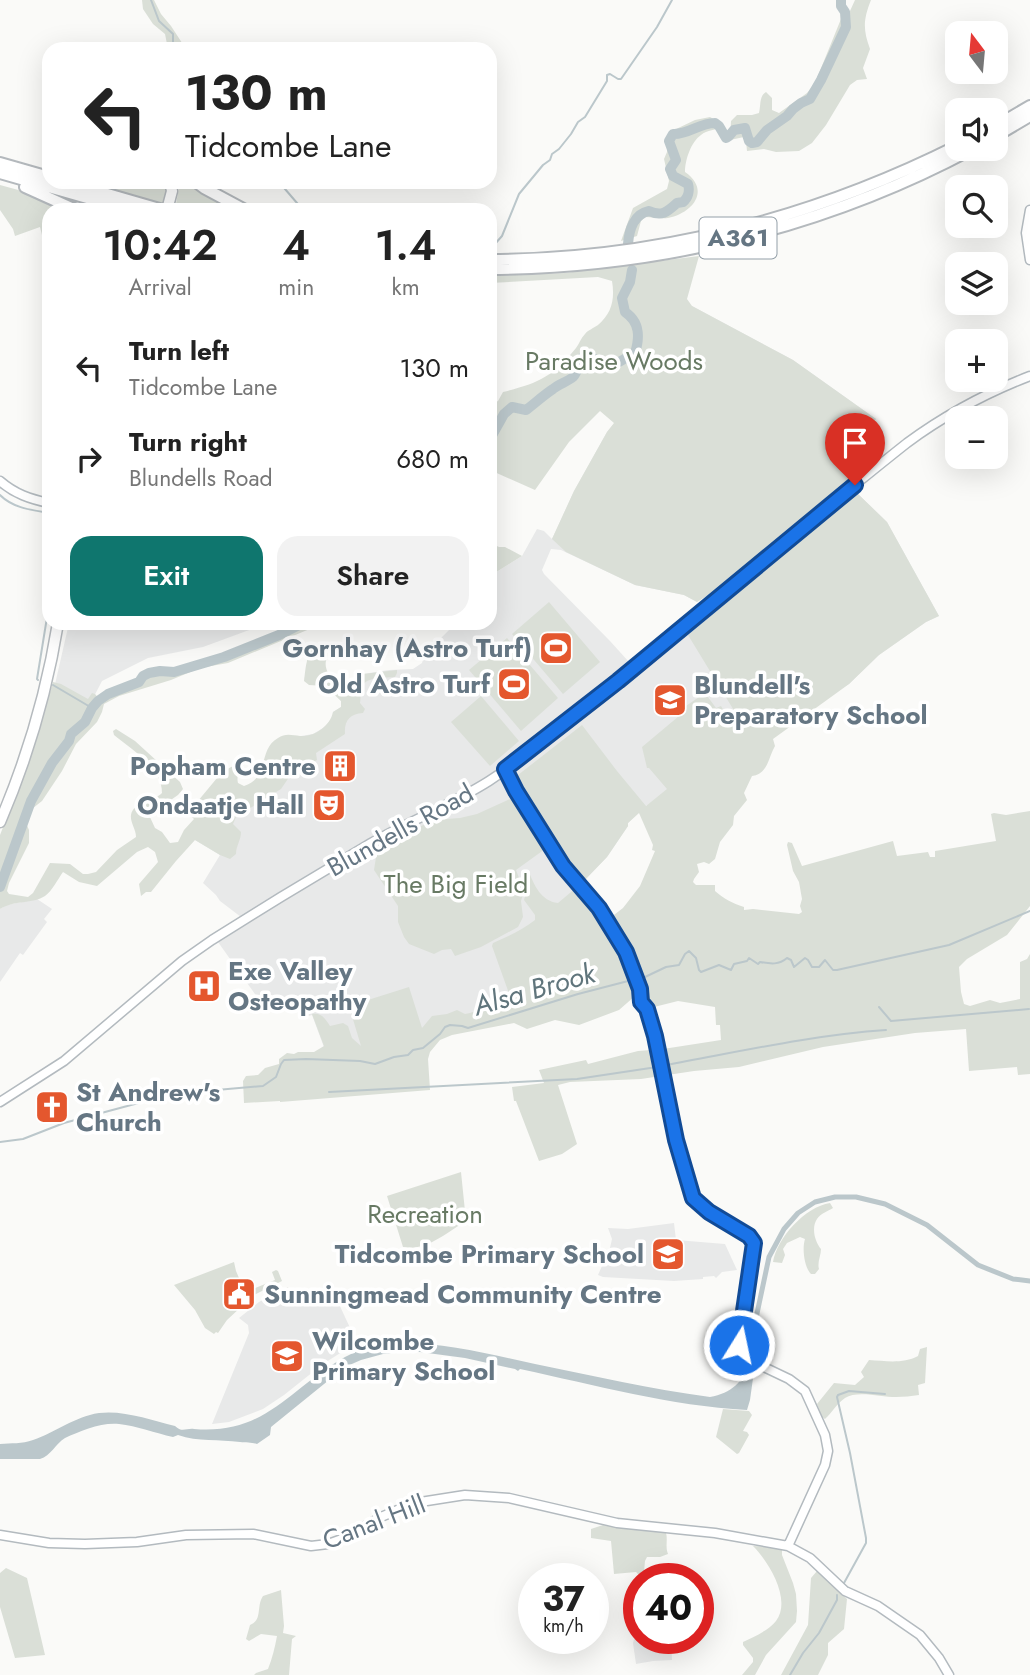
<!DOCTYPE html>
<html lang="en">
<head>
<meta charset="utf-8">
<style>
  :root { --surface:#fff; --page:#f2f2f2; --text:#222; --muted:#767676; --accent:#0f766e }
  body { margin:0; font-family:Jost,sans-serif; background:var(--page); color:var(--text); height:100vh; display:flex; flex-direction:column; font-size:26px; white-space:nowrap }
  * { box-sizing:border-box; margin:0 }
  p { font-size:23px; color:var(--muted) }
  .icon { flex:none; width:38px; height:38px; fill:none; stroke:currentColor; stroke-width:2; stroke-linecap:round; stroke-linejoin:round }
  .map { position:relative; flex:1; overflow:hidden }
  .drawer { position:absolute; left:42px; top:203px; width:455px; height:427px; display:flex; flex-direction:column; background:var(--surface); border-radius:21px; box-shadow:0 7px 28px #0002 }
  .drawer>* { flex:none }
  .banner { position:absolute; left:42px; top:42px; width:455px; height:147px; border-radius:21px; box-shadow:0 7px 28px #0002; background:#fff; color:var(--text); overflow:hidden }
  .needle { width:46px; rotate:344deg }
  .tools { position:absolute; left:945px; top:21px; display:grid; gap:14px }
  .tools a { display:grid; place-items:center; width:63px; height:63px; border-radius:14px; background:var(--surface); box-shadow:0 7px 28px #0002; font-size:35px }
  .speed { position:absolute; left:518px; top:1563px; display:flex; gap:14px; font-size:35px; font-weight:700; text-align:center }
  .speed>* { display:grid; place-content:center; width:91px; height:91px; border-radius:50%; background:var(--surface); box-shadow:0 7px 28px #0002; line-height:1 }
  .speed small { font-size:18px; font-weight:400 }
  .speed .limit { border:10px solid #d22; background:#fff; color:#111 }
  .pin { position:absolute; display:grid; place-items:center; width:60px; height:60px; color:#fff; margin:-72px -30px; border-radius:50% 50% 50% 0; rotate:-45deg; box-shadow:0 0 7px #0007 }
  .pin .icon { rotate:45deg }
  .me { position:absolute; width:77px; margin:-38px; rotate:10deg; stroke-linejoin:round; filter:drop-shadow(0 0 5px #0008) }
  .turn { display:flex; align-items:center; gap:24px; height:147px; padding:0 28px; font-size:32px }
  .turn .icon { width:91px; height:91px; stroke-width:2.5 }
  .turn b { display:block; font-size:49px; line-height:60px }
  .eta { display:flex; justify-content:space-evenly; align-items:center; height:119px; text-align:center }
  .eta b { font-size:42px; font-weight:600; line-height:49px }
  .action { display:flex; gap:14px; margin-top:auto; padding:14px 28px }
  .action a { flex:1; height:80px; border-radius:21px; background:var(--accent); color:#fff; font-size:28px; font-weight:600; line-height:80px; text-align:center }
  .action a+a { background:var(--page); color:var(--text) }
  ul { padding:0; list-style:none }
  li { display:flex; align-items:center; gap:21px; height:91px; padding:0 28px }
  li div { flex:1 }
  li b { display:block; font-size:26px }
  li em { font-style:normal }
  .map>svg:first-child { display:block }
  .built { fill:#e8e9e9 }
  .green { fill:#dadfd7 }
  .water { fill:#bbc7cb }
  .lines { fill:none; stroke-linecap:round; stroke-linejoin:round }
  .stream { stroke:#bbc7cb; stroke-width:2 }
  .canal { stroke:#bbc7cb; stroke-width:5 }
  .river { stroke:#bbc7cb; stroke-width:10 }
  .secondary-casing { stroke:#b3babf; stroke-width:11 }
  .primary-casing { stroke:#b5babe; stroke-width:13 }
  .highway-casing { stroke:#b4b9bd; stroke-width:14 }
  .secondary { stroke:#fff; stroke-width:8 }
  .primary { stroke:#fff; stroke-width:10 }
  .highway { stroke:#fff; stroke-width:10 }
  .route-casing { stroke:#114b97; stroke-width:18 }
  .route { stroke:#1a73e8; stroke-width:12 }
  .labels { text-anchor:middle; stroke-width:7; stroke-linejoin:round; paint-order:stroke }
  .shield { fill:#fff; stroke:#939fa8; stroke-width:2 }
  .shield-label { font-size:24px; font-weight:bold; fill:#657683 }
  .park-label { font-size:26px; fill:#687a64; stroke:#fff }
  .poi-label { font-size:26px; font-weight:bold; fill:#657683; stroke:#fff; text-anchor:end }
  .street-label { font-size:26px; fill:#657683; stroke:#fff }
  .water-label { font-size:28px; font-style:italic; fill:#60757c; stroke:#fff }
</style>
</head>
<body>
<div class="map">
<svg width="1030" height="1675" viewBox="0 0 1030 1675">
  <rect width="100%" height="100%" fill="#fafaf8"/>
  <!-- built -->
  <path class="built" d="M692,306L793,360L876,419L855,439L868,470L697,602L684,595L635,585L561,550L551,549L542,570L544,574L610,641L629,662L635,672L666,648L688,635L857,493L887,522L939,616L926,622L879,655L849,684L646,806L628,823V826L607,857L581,884L513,1004L328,1058L312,1015L305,1017L293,996L262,1004L218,942L246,924L241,917L220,901L216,895L203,883L220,855L195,840L257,784L301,736L313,734L323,728L332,719L333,712L341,707V701L337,696L363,674L389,670L413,669L422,663L425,654L456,623H490V576L522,556L537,529L544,531L552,539L574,491L607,432L662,366Z
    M69,623H268L203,647L148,658L102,681L89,706L53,693Z
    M37,899L52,909L44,919L47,922L23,955L20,953L0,982V909L6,905Z
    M674,1223L676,1240L725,1244L737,1270L722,1272L716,1278L714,1276L703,1277V1279L674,1281L603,1277L598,1275L610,1248L612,1239L608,1228L628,1229Z
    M288,1287L295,1304L332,1289L358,1345L345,1350L323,1364L284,1395L263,1409L229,1422L212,1424L249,1333L248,1325L239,1318L259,1302Z
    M671,1638L672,1660L653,1661L636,1664L633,1643L634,1639Z"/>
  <!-- green -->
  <path class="green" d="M142,0H154L161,14L171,26L186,49H168L165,34L153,24L143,9Z
    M855,0H871C863,20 863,30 870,49L863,68L867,79L857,80L850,85L826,125L812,143L799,151L776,152L764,149L747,151L746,141L744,137L730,140L731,121L737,115H752L759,113C761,105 759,96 766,92L772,98V110L779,113L807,93L815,83L841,19V14L850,11Z
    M710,117L723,124V127C716,130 707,130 701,135C691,142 685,160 685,172C711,190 693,213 668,218C660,219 653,217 645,217L641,221L637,236L621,241L633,208L667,189L669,181L664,159L667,152V137L672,131L695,120Z
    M81,182H168L163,206Z
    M182,182H190L205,194L238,210H181L175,209L179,188Z
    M0,185L22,191L69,210H49V255H47L40,227L15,236L13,229L0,210Z
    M699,256L687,299L692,306L793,360L876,419L855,439L868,470L739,576L697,602L684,595L635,585L566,552L552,539L574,491L607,432L614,423L600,411L569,442L535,490L490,470V405L498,401L503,392C539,383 552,377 576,348C579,344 581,338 585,334C588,330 594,328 598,325C612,313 615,299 612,281L598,277L490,283V276L565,273Z
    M857,493L887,522L939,616L926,622L879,655L849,684L773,739L775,746C768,758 768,774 752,776L744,793L747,800L734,816L733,825L720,842L715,859L709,864L704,862L697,864L699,872L694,879L693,882L696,885H715V891C724,899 732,903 744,907V910L753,909L799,914L802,912L800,906L802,899L799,882L793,871L787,845L788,842L792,843L802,866L893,841L897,856L928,852L930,857H935V851L996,841L991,814L994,813L1006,815L1030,811V906L1007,935L967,959L959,967L961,992L964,1004L970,1006L990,1000L1000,1003L1020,999V962L1027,959L1030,954V1074L1018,1075L1017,1067L969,1071L966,1029L915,1033L823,1047L739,1067L694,1071L641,1079L570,1082L558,1085L577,1144L562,1154L539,1161L516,1101H514L512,1087L544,1083L539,1070L586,1060L588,1064L638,1051L663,1049L721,1040L720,1025H716L715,1007L678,1001L650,1008L638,976L630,948L610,918L623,908L640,886L655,851L652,850L653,845L639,813L628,823V826L607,857L581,884L571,873L518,790L516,779L518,775L582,725L617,771L646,806L667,789L649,768H647L642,747L685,711L683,708L705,693L716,708L721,706L736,732L741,722L688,635Z
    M490,543L499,547H505L522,556L490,576Z
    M549,602L600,662L563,694L512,634Z
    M307,623H324L228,663L200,668L171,680L119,696L104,704L102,712L97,722L76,744L62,771L42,801L28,812L26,823L29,830V843L9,883L7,891L9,894L28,897L33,893L50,863L70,864L83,874H88L96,872L117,850L136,837C136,829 130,823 131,815C133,802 154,801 162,793C162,767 132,750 114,735L113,731L116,729L135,741L180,782L183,789L178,795L149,815L155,828L162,832L170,843L178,842L184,830L194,819L188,813L222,772L244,760L245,764C240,770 236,775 238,783L244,786C271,777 257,750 278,738C285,733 292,735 300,736C315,737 330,726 333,712L341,707V701L325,686L309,685L304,681C306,668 306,650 319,643L328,646L329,654C324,662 325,667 329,675L340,679L343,686H348L363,674L397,670V673L395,677C386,678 368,676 362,686C360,689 361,699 360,703L365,709L363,713C350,714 344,720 345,734L316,753L317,760L299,770H294L281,789L236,817L233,824L241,832C241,840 236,846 236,854L230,859L220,855L195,840L176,861L151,892H146L141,896L139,884L158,862L155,852L148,847L137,852L97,886L79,882L63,872C58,879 52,891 45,896C33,904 14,900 0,909V835L32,753L53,682L61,684L88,699L92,693L95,694L101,701L106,697L126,691L143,682L146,677L157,673H175L221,660Z
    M507,638L558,698L521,731L469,670Z
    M481,696L519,741L490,766L451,722Z
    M510,799C524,804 540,836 545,849L516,870L524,891L521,901L523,917L518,927L481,947L455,956L451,949L442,950L434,954L409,944L404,937L398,922V906L374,870L377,851L384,845L433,820L460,818L477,814Z
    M529,872C534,885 541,901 558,903L577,887C595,906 640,970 635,996L619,1010L579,1025L555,1020L527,1029L514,1023L452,1035L440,1040L430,1052L428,1059L430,1090L280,1102V1101L244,1103L243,1081L246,1076L258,1075L265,1068L279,1064V1059L287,1053L294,1054L298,1052H314L324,1046L312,1014C322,1012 326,1020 330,1026L343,1023L348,1026L352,1038L361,1046L349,1006L409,987L422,1028L432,1016L447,1014L457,1010L465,1014L470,1013L511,999L492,946L493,943C507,937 524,929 535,920V915L524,900L527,889L521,875Z
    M461,1172L466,1221C448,1232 425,1252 403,1247L387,1196Z
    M830,1203L833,1208C828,1211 820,1214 817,1219C811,1228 815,1242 821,1249C821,1256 817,1262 819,1269L815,1274H811C804,1267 802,1248 805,1239L800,1237L787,1243L783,1249L785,1255L782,1263L773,1262C777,1238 805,1207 830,1203Z
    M234,1262L236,1271L245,1292L275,1280L272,1272L276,1270L278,1271L282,1281L254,1295L227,1320L218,1333L216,1332L214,1334L205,1328L195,1310L174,1285Z
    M927,1347L925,1383L918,1385L919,1395C911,1396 904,1397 896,1397C881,1397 857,1390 845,1398C836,1404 832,1413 825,1419L822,1417L817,1404L834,1383L855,1385L864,1377L861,1372L869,1360C886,1361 903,1364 918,1356L920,1349Z
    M723,1409L749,1411L752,1415L743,1431L747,1432L749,1435L739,1453L737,1454L716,1437Z
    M603,1525L662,1531L666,1533C668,1540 665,1547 668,1554L660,1557H647L645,1561L644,1572L643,1571L639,1575L636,1572L614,1574L611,1541L591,1538V1529Z
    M753,1546L782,1547V1555L793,1583L796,1594L797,1611L796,1622L766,1655L755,1675H742L753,1662V1658L743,1645V1642C753,1637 768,1631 776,1621C792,1600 769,1562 753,1546Z
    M6,1568L27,1578L45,1655L15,1658L0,1607V1573Z
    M817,1571L847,1599L844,1629L828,1643V1655L818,1675H781L808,1625L811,1578Z
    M281,1590L284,1626L283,1633L296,1636L292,1639L289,1675H254L256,1673L268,1669C272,1659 275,1647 277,1636L261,1634L249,1641L246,1639L250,1625C263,1620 256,1606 263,1596Z"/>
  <!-- water -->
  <path class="water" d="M396,1343C443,1342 489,1354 535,1364C593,1376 651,1389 710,1397C731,1393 744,1382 749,1362L755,1364L750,1400L747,1410C671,1406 595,1385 520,1369L518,1371L515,1369L465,1358L420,1352H400L383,1354L361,1360L345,1367L271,1427L270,1435L257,1444C251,1442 247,1443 240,1442C219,1439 198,1442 178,1435L173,1437C155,1433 137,1426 119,1424C102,1422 80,1431 65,1438C55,1444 51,1456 40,1459H0V1444C11,1443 22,1444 33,1440C56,1432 74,1417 99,1413C124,1410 151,1420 175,1426C182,1433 186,1428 194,1429C267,1435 289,1388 345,1357C361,1348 378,1345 396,1343Z"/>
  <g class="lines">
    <!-- stream -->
    <path class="stream" d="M151,0L159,21L173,34V44L179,49
      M279,182L303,210
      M494,245L502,236L519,194L543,165L550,160L552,154L559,149L571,134L578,122L585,117L607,81V75L610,74L618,79H621L657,27L672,0
      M490,250H492
      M490,404L497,425
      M0,495C13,508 31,510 49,513
      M38,680L37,679L49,605
      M53,685L92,708
      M638,979L645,977L666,967L679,965L685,954L689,951L696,958L699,970L701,972L719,965L731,970L734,964L747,961L749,958L758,964L760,962C771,964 779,965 787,958L791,960L794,967L805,958L808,960L812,967H819L825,960L833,970H837L949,945L1030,911
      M879,1007L891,1021L1029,1009
      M666,1065C738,1052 812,1035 886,1030
      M329,1092L577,1079L657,1067
      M0,1142L23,1139L64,1123L146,1101L194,1092L263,1086L276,1077L281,1064L284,1060L306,1059L360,1061L375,1064L394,1057L408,1055L413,1050L423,1048L440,1034L445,1027L450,1025L462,1026L468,1028L578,994L632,980
      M844,1583L866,1543V1538L850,1453L837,1397L838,1395L849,1391L885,1394
      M790,1675L803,1653L819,1633L837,1600V1595"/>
    <!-- canal -->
    <path class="canal" d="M752,1362L755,1323L769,1257L784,1229L798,1213L815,1202L835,1197H856L885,1204L927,1225L978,1265L1013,1279L1030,1281"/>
    <!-- river -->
    <path class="river" d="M628,244C629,230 634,214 649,211C662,217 667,212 677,203L683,202C688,198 690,191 688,184L673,176L670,169L676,160L669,141L673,134C688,135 699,123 715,123L719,126L726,138L729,136L734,130L745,128L749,141L752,143L757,142L767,130L787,116L793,109L801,103L810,99L821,80L846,27L845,12L841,6V0
      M490,439L504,414L512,407L526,410C535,403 544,395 553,389C559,384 567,382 573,377C581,369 574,359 588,355L605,365L619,362L635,353C640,337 640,322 625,312L622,298L630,282L632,270
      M0,887L31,801L52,763L69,741L71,734L85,722L92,708L98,701L108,694L139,682L143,676L149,673L160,671L174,672L224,657L279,635L303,623"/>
    <!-- secondary casing -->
    <g class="secondary-casing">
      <path id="secondary" d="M1030,210L1026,233L1030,260
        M0,481C15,494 30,499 49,503
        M504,769L516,791L563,866L570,875L599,908L626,952L640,990L641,1002L647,1009L655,1036L675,1140L691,1193L701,1206L728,1224L749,1236L753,1243L739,1345V1350L743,1357L789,1379L805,1391L825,1435L828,1451L825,1465L788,1546
        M0,1102L64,1061L182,961L212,940L281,897L371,843C410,821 451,805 489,781C545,744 600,695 652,652C737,582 821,511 907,443C945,415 986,393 1030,376
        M0,1535L49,1543L85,1544L137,1542L186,1535L253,1534L311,1546L328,1544L342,1539L381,1517L414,1503L465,1495L509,1498L617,1523L715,1533L788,1546L810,1558L845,1591L878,1606L920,1635L939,1658L949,1675"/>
    </g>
    <!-- primary casing -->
    <g class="primary-casing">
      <path id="primary" d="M167,210L172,191L170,182
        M0,822C27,759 47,691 58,623"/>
    </g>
    <!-- highway casing -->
    <g class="highway-casing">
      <path id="highway" d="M996,126L1030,106
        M996,136L1030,116
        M0,163L49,177
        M0,173L129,210
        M66,182L163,210
        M196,182L204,188L245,210
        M25,187L76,210
        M490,260C653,259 811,219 957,146
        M490,269C658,268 824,228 972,149"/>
    </g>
    <!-- secondary -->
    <use href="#secondary" class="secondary"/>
    <!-- primary -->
    <use href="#primary" class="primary"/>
    <!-- highway -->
    <use href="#highway" class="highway"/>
  </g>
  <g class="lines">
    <!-- route casing -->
    <g class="route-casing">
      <path id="route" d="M739,1345L754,1243L749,1236L709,1212L693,1198L676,1140L655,1036L647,1009L641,1002L640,989L626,952L599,908L563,866L516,791L505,769L618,681L855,485"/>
    </g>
    <!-- route -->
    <use href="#route" class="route"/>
  </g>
  <!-- icons -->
  <defs>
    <g id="stadium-square" transform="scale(1.75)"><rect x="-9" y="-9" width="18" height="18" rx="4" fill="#e4572e" stroke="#fff"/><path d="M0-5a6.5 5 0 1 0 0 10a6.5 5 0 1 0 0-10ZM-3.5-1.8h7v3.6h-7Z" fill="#fff"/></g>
    <g id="school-square" transform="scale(1.75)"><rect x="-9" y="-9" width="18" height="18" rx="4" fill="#e4572e" stroke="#fff"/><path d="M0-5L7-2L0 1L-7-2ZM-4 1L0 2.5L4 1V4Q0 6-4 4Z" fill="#fff"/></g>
    <g id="building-square" transform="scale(1.75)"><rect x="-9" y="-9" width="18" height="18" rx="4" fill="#e4572e" stroke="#fff"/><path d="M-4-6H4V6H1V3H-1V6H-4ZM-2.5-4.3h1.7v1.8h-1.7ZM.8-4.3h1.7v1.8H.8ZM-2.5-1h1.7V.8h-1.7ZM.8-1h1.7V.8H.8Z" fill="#fff"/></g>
    <g id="theatre-square" transform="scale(1.75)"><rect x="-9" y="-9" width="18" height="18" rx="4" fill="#e4572e" stroke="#fff"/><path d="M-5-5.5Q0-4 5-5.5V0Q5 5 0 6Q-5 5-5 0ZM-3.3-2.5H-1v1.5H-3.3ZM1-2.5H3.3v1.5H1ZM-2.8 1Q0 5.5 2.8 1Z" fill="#fff"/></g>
    <g id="hospital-square" transform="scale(1.75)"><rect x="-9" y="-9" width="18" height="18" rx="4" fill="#e4572e" stroke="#fff"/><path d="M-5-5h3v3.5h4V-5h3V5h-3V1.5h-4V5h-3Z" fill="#fff"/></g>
    <g id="church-square" transform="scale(1.75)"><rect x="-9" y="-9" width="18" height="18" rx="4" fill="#e4572e" stroke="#fff"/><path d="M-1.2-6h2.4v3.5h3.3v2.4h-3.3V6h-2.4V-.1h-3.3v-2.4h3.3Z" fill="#fff"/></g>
    <g id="civic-square" transform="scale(1.75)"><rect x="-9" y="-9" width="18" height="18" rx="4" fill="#e4572e" stroke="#fff"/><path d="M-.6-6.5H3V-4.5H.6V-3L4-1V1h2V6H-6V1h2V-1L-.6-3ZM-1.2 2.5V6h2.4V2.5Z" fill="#fff"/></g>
  </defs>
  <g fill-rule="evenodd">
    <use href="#stadium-square" x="556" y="648"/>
    <use href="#stadium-square" x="514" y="684"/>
    <use href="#school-square" x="670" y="700"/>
    <use href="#building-square" x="340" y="766"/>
    <use href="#theatre-square" x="329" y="805"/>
    <use href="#hospital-square" x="204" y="986"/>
    <use href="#church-square" x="52" y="1107"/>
    <use href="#school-square" x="668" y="1254"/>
    <use href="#civic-square" x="239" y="1294"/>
    <use href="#school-square" x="287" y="1356"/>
  </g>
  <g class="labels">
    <!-- shield labels -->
    <rect class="shield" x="699.5" y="217.5" width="77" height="41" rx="5"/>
    <g class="shield-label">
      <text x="738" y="246">A361</text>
    </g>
    <!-- park labels -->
    <g class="park-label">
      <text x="614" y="370">Paradise Woods</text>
      <text x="456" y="893">The Big Field</text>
      <text x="425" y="1223">Recreation</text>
    </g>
    <!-- poi labels -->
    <g class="poi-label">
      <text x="532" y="657">Gornhay (Astro Turf)</text>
      <text x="490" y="693">Old Astro Turf</text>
      <text x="694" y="694" text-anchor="start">Blundell's<tspan x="694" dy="30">Preparatory School</tspan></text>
      <text x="316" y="775">Popham Centre</text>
      <text x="304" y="814">Ondaatje Hall</text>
      <text x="228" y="980" text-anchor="start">Exe Valley<tspan x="228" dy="30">Osteopathy</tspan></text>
      <text x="76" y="1101" text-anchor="start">St Andrew's<tspan x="76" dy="30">Church</tspan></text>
      <text x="644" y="1263">Tidcombe Primary School</text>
      <text x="264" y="1303" text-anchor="start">Sunningmead Community Centre</text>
      <text x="312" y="1350" text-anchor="start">Wilcombe<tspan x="312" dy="30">Primary School</tspan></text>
    </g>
    <!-- street labels -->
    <g class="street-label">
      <text transform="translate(400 830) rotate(-29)" y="9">Blundells Road</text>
      <text transform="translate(374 1522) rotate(-21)" y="9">Canal Hill</text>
    </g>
    <!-- water labels -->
    <g class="water-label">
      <text transform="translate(534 989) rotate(-16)" y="10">Alsa Brook</text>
    </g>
  </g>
</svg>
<div class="tools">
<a><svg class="needle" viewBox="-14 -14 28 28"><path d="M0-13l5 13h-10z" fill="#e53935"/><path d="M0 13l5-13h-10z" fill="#767676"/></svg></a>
<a><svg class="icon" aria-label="sound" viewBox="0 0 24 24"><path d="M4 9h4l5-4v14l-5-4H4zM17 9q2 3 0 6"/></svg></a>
<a><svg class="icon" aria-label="search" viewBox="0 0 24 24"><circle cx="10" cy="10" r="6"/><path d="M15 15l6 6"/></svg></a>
<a><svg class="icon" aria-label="layers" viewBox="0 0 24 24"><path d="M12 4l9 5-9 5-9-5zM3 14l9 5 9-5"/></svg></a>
<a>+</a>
<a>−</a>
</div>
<div class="speed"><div>37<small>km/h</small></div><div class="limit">40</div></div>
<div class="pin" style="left:855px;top:485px;background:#d93025"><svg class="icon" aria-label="arrive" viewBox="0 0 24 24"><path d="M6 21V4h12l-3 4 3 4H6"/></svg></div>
<svg class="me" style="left:739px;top:1345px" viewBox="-20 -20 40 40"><circle r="17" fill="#1a73e8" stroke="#fff" stroke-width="3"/><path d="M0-11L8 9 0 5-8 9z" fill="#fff"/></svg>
<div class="banner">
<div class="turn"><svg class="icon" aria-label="left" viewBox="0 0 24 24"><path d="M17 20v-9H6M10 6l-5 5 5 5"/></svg><div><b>130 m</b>Tidcombe Lane</div></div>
</div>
<section class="drawer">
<div class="eta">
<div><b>10:42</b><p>Arrival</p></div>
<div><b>4</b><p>min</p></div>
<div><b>1.4</b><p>km</p></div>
</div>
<ul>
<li><svg class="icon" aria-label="left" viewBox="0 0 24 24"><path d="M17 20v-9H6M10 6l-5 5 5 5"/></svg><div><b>Turn left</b><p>Tidcombe Lane</p></div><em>130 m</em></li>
<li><svg class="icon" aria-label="right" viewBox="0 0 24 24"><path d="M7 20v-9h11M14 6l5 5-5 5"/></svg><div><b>Turn right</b><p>Blundells Road</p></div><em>680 m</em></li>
</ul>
<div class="action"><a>Exit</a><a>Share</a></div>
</section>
</div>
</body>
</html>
